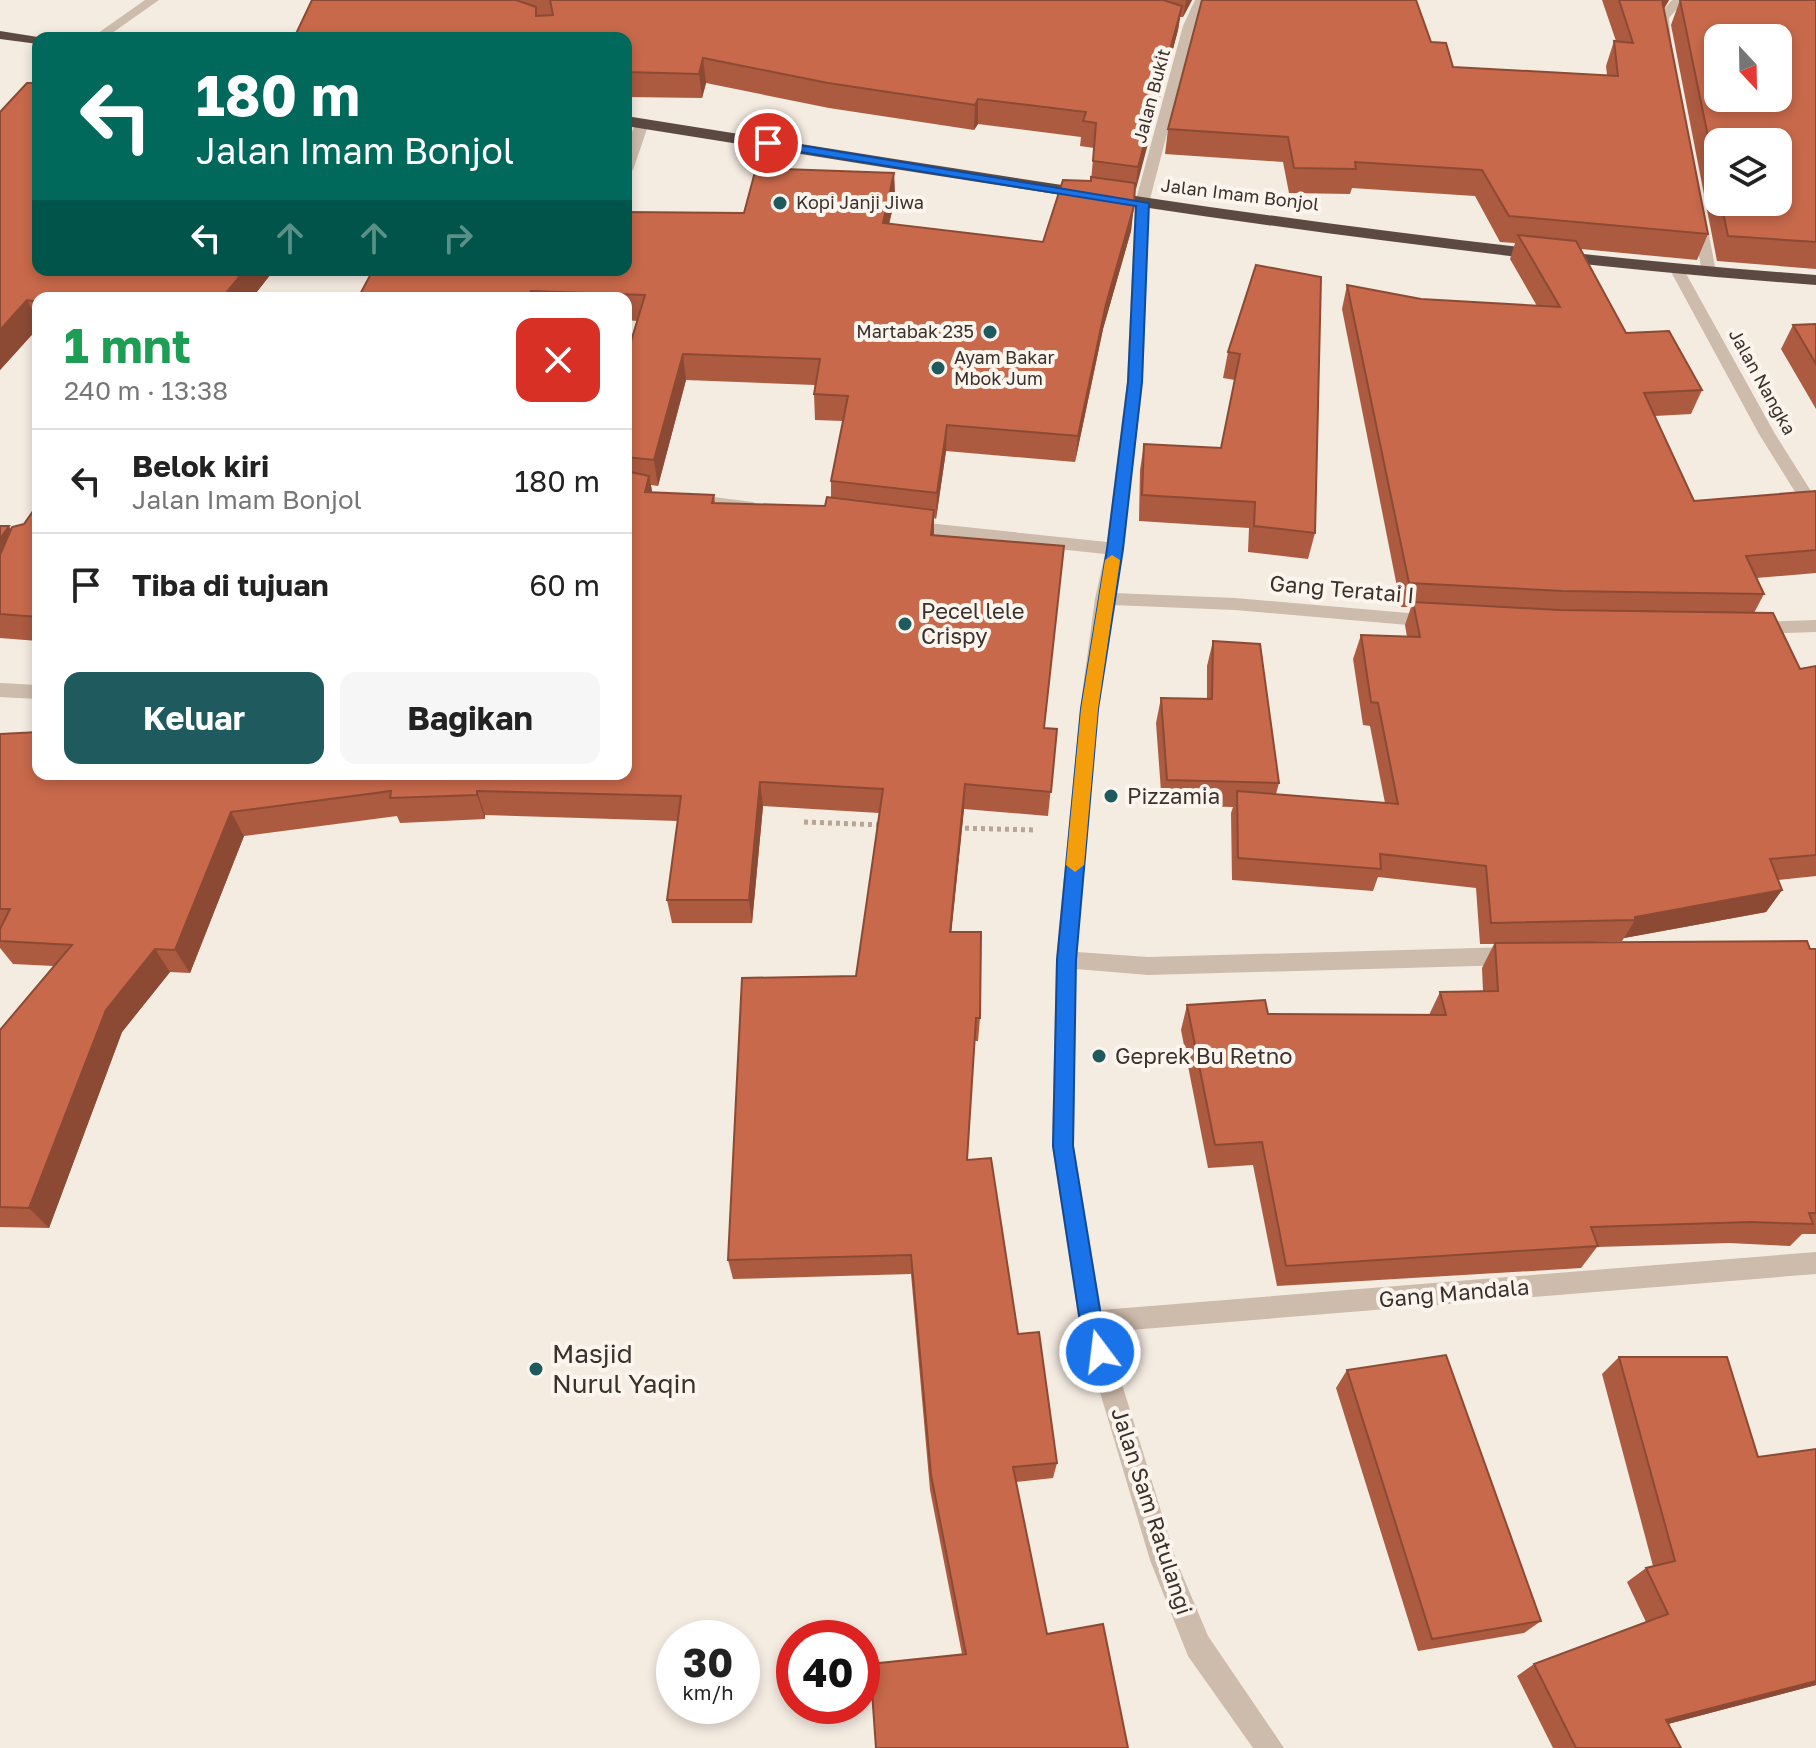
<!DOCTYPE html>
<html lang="id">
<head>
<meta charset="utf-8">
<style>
  :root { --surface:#fff; --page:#f6f6f6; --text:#222; --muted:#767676; --line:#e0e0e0; --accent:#1f5a5e }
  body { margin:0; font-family:"Golos Text",sans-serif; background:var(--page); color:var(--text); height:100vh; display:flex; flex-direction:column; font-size:30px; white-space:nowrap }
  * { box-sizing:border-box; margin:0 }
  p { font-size:26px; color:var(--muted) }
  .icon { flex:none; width:44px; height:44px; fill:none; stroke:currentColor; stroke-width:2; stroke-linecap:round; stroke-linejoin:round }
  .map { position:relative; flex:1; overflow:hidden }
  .panel { position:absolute; left:32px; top:292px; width:600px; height:488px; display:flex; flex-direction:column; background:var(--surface); border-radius:16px; box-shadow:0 4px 12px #0003 }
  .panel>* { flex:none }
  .banner { position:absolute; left:32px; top:32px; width:600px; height:244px; border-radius:16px; box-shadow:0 4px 12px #0003; background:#00695c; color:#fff; overflow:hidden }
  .needle { width:52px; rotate:158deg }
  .fabs { position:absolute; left:1704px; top:24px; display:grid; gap:16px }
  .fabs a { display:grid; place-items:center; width:88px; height:88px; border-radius:16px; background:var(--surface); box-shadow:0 4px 12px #0003; font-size:40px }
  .speed { position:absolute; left:656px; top:1620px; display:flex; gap:16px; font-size:40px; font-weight:700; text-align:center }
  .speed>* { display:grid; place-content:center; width:104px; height:104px; border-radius:50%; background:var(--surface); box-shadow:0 4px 12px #0003; line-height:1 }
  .speed small { font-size:20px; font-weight:400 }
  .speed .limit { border:12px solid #d22; background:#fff; color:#111 }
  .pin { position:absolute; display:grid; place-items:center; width:68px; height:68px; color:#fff; margin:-34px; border:4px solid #fff; border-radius:50%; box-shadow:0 2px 8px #0007 }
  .me { position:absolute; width:88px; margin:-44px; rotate:345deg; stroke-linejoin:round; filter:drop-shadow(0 0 6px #0008) }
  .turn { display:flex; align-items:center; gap:28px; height:168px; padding:0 32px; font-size:36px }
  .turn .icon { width:104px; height:104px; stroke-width:2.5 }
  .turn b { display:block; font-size:56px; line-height:68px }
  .lanes { display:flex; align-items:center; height:76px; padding:0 32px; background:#0003; justify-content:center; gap:40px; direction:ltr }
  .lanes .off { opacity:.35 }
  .round { display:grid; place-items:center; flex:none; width:84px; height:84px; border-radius:16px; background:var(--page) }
  .overview { display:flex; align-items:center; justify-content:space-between; height:136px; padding:0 32px }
  h1 { font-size:48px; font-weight:700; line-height:60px; color:#1e9e55 }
  .button { display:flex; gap:16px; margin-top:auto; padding:16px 32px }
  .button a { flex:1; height:92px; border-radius:16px; background:var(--accent); color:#fff; font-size:32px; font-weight:700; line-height:92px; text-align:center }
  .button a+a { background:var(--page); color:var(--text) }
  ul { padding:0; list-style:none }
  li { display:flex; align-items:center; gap:24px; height:104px; padding:0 32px; border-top:2px solid var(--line) }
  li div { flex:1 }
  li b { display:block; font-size:30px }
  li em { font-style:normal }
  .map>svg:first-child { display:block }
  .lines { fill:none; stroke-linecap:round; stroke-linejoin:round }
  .path { stroke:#b9a596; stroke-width:5; stroke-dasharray:4 4; stroke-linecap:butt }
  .minor { fill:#cdbbac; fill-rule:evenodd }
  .highway { fill:#5c4a42; fill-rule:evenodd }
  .wall { fill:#ac5a40; fill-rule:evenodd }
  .shaded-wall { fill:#8c4a34 }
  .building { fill:#c8694b; stroke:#8c4a34; stroke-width:2; fill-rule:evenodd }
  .route { fill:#1a73e8; stroke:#114b97; stroke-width:2 }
  .slow { fill:#f59e0b }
  .poi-dot { fill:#1f5a5e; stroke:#fbf5ee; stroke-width:3 }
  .labels { text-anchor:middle; stroke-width:8; stroke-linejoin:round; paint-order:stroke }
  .far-street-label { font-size:18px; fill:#3b302b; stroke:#fbf5ee }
  .far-poi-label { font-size:18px; fill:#3b302b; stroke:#fbf5ee; text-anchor:start }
  .street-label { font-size:22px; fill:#3b302b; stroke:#fbf5ee }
  .poi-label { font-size:22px; fill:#3b302b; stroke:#fbf5ee; text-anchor:start }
  .near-poi-label { font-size:26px; fill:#3b302b; stroke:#fbf5ee; text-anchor:start }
</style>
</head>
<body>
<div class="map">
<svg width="1816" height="1748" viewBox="0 0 1816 1748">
  <rect width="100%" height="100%" fill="#f4ebe1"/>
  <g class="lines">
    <!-- path -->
    <path class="path" d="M804,822L883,825
      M957,828L1035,830"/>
    <!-- minor -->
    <path class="minor" d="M145,0H159L105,38H91Z
      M1195,0H1207L1195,26L1149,203L1143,382L1123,549L1114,593L1235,598L1431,615L1440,621L1431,627L1235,610L1112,605L1098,709L1077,952L1148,957L1512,947L1519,950L1522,956L1519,962L1512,965L1148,975L1076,969L1074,1146L1101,1310L1816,1252V1274L1106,1332L1176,1560L1208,1636L1284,1748H1253L1188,1656L1150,1560L1079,1322L1052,1146L1056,960L1080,709L1095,599L1105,554L908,533L900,527L908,521L1107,542L1127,382L1135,203L1183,26Z
      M1672,0H1685L1669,18L1671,42L1665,46L1659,42L1657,17Z
      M643,119L649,123L633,170L626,174C626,157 627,127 643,119Z
      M1699,215L1706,219L1716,272L1709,276L1702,272L1692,219Z
      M1677,266L1684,270L1775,434L1816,499V518L1810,516L1759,434L1670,270Z
      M690,494L753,502L761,507L753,512L684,503V495Z
      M1816,620V632L1755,634L1746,628L1755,622Z
      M0,683L38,685V699L0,697Z"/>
    <!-- highway -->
    <path class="highway" d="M0,31L44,38H38V44L0,39Z
      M626,116C1021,179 1417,246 1816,275V285C1417,256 1021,189 626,126Z"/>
  </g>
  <!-- wall -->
  <path class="wall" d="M519,0H1192L1183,17H1180L1178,30L1134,193L1131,231L1103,329L1075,462L946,451L936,519L934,518V535L1044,728L1057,729L1048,816L964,809L951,932L980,1018L978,1041H975L967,1160L1018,1334L1057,1463L1053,1478L1016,1482L1047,1634L962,1654L930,1490L911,1274L733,1279L728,1260L856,976L879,813L763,806L752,923H672L667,900L678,821L485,815V819L400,823L397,816L244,836L190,973L170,972L122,1032L49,1228L0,1227V1030L54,966L13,964L0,948V734L626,774V358L637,321L626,320V298H358L373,270H580L578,275H584L744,213L894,173L895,199L889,224L1043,242L1091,181L1094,148L1080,146L1081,137L978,124L974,130L829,108L706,83L702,98L626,97V38H294L519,1ZM686,380L815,385L814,394L815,420L843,421L831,481V498L825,506L715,503L714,495L652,492L651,485L658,486Z
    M1602,0H1669L1664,9L1708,234L1697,260L1581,249L1626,333L1702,390L1691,414L1655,416L1694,501L1816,491V573L1756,578L1764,594L1754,613L1800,669L1816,666V876L1778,880L1782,890L1766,912L1624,938L1622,941L1560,943L1816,949V1234H1802L1790,1246L1729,1243L1597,1247L1581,1268L1277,1286L1253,1165L1208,1168L1181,1030L1187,1005L1268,1014L1429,1015L1440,992L1483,991L1482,968L1494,944H1480L1476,888L1378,877L1373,891L1232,880L1231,813L1233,807L1162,805L1156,723L1161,698L1207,699V666L1213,641L1279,783L1276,794L1385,803L1370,726L1363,725L1353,659L1361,635L1407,637L1405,625L1411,607H1401L1342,309L1347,285L1421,299L1537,306L1510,259L1515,243L1500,242L1475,196L1352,188L1350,194L1289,193L1283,162L1165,154L1168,129L1431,42L1453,67L1607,75L1606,66L1614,41H1616Z
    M1680,0H1816V269L1717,261L1671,25ZM1718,142L1778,202H1718Z
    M0,112L38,270H274L252,298H38V328L0,370Z
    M1256,265L1315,533L1308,559L1248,552L1249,528L1139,521L1140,470L1144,444L1221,448L1235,380L1223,378L1228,352Z
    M1816,324V409L1781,349L1793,325Z
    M38,504V641L0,638V526L11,529L24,524Z
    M1619,1357L1758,1457L1816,1449V1685L1668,1724L1681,1748H1553L1517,1676L1534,1664L1646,1622L1627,1582L1646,1568L1653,1566L1602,1374Z
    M1347,1370L1541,1621L1524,1633L1418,1651L1336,1388Z"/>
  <!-- shaded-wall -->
  <path class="shaded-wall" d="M1186,0H1192L1183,17Z
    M1662,0H1669L1653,25Z
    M1182,6L1178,30L1135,193L1138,167Z
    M703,58L706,83L702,98L699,74Z
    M978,99V124L974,130L975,105Z
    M894,173L895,199L883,249V223Z
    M1134,206L1131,231L1103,329L1075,462L1078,436L1106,304Z
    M245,270H274L252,298H222Z
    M566,270H580L572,292L565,271Z
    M27,300L38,322V328L0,370V330Z
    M683,354L686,380L658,486L654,460Z
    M947,425L946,451L936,519L937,493Z
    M649,476L654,501L645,492Z
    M934,510V536L931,535Z
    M9,526L24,553L0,585V539Z
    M760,782L763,806L752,923L749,900Z
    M965,784L964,809L949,955L950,932Z
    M477,791L485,815V819L477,795Z
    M231,812L244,836L190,973L175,950Z
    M1782,890L1766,912L1624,938L1635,920V917Z
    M155,949L170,972L122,1032L49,1228L29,1208L106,1010Z
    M1816,1681V1685L1645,1730L1666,1720Z"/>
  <!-- building -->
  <path class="building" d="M312,0H516L536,7V16L553,15L550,0H1163L1182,6L1138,167L1093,161L1096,123L1083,121L1086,112L978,99L975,105L828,83L703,58L699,74L626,72V38H294Z
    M1202,0H1416L1431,42L1446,43L1453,67L1618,76L1614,41L1633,43L1619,0H1662L1708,234L1509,216L1482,170L1355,162L1356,169L1294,168L1288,137L1168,129Z
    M1680,0H1816V242L1728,236L1721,202H1778V142H1718V185ZM1718,38H1778V98H1718Z
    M27,83H38V270H245L222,298H133L111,295L108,298H38V302L27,300L0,330V112Z
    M756,168L894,173L883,223L1043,242L1063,180L1091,181V177L1135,183L1134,206L1106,304L1078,436L947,425L937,493L831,481L848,396L814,394L820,359L683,354L654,460L626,457V358L645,295L531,291L528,298H358L373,270H566L568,275H584L586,270H626V212L744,213Z
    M1518,235L1576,241L1626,333L1669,331L1702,390L1644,393L1694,501L1816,491V550L1746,556L1764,594L1563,591L1409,583L1347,285L1421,299L1560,307Z
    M1256,265L1321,277L1315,533L1254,526L1255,502L1142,495L1144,444L1221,448L1240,354L1228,352Z
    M1816,324V364L1793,325Z
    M626,471L649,476L645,492L714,495L712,503L825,506L827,497L934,510L931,535L1064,546L1044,728L1057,729L1051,792L965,784L950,932H981L980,1018H976L967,1160L991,1158L1018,1334L1039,1332L1057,1463L1013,1467L1047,1634L1103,1624L1128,1748H876L870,1664L966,1654L931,1475L911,1255L728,1260L742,978L856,976L883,789L760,782L749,900H667L681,796L477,791V795L390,798L391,791L231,812L175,950L155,949L106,1010L29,1208L0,1207V1030L72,945L0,941V929L10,909H0V734L38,732V774H626Z
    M38,504V617L0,614V555L12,527L24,524Z
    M0,526H9L0,539Z
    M1413,602L1559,610L1773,613L1800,669L1816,666V855L1770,859L1782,890L1635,917V920L1491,923L1486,866L1380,854L1381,869L1238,858L1237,791L1398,804L1378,703L1371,702L1361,635L1420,637Z
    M1213,641L1260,644L1279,783L1167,780L1161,698L1212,699Z
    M1807,941L1810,949H1816V1213H1809L1813,1224L1750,1222L1591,1227L1598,1246L1286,1266L1262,1142L1215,1145L1187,1005L1265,1000L1268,1014L1446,1015L1440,992L1498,991L1495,943Z
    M1446,1355L1541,1621L1432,1639L1347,1370Z
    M1619,1357H1727L1758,1457L1816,1449V1681L1666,1720L1681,1748H1576L1534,1664L1668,1614L1646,1568L1675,1561Z"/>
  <!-- route -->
  <path class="route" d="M768,140L1149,203L1142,382L1123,549L1098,709L1076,960L1073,1146L1102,1322L1112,1352L1108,1359L1100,1362L1093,1359L1080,1322L1053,1146L1057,960L1081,709L1107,549L1128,382L1136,206L763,146V141Z"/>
  <!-- slow -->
  <path class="slow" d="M1112,555L1120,560L1098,709L1084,865L1075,872L1066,865L1081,709L1105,560Z"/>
  <!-- markers -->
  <g class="poi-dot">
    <circle cx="780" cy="203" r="8"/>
    <circle cx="990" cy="332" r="8"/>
    <circle cx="938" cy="368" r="8"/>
    <circle cx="905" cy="624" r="8"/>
    <circle cx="1111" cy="796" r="8"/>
    <circle cx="1099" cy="1056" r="8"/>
    <circle cx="536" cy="1369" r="8"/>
  </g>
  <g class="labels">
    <!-- far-street labels -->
    <g class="far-street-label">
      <text transform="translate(1152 96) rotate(-75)" y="6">Jalan Bukit</text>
      <text transform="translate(1240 195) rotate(7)" y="6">Jalan Imam Bonjol</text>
      <text transform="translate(1762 382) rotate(61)" y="6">Jalan Nangka</text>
    </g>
    <!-- far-poi labels -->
    <g class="far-poi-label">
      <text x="796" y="209">Kopi Janji Jiwa</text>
      <text x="974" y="338" text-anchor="end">Martabak 235</text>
      <text x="954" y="364">Ayam Bakar<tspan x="954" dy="21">Mbok Jum</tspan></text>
    </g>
    <!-- street labels -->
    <g class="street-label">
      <text transform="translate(1342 589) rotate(5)" y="8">Gang Teratai I</text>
      <text transform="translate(1454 1293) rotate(-5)" y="8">Gang Mandala</text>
      <text transform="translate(1152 1511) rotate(72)" y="8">Jalan Sam Ratulangi</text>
    </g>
    <!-- poi labels -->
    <g class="poi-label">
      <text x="921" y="619">Pecel lele<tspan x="921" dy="25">Crispy</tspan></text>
      <text x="1127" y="804">Pizzamia</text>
      <text x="1115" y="1064">Geprek Bu Retno</text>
    </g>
    <!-- near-poi labels -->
    <g class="near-poi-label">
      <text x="552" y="1363">Masjid<tspan x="552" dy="30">Nurul Yaqin</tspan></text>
    </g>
  </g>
</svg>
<div class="fabs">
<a><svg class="needle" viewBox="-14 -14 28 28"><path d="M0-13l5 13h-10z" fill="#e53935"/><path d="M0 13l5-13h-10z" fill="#767676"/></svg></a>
<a><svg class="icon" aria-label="layers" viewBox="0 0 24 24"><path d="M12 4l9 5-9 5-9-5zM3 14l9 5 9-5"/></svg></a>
</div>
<div class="speed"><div>30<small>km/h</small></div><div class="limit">40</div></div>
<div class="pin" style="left:768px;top:143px;background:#d93025"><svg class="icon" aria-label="arrive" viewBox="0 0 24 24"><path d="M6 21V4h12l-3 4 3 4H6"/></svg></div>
<svg class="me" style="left:1100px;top:1352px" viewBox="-20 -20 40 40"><circle r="17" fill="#1a73e8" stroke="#fff" stroke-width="3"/><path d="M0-11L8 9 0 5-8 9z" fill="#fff"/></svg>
<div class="banner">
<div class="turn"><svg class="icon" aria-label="left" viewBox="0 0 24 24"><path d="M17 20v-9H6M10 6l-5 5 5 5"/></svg><div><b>180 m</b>Jalan Imam Bonjol</div></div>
<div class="lanes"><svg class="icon" aria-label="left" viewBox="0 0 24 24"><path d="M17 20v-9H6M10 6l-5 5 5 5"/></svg><svg class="icon off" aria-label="ahead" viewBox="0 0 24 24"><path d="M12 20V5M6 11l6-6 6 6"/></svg><svg class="icon off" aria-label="ahead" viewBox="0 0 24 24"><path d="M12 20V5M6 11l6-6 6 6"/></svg><svg class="icon off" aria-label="right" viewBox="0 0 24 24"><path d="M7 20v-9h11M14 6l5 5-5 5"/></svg></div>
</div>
<section class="panel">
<div class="overview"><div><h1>1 mnt</h1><p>240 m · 13:38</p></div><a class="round" style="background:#d93025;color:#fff"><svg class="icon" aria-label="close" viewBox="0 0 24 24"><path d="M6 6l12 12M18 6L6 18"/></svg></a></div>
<ul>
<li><svg class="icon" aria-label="left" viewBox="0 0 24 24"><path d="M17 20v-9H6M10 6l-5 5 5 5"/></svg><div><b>Belok kiri</b><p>Jalan Imam Bonjol</p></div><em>180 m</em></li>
<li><svg class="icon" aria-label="arrive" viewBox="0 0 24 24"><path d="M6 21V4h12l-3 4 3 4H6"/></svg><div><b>Tiba di tujuan</b></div><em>60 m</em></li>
</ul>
<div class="button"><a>Keluar</a><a>Bagikan</a></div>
</section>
</div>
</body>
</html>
